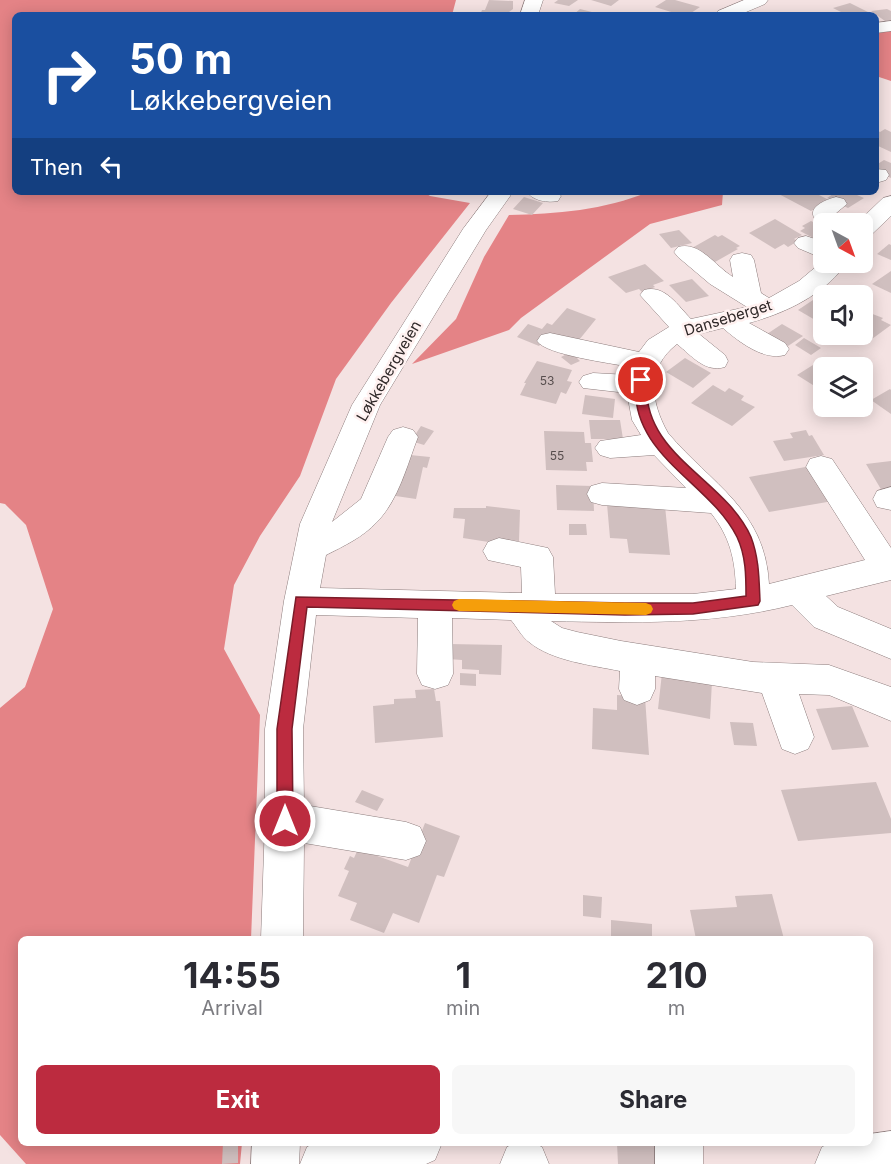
<!DOCTYPE html>
<html lang="en">
<head>
<meta charset="utf-8">
<style>
  :root { --surface:#fff; --page:#f7f7f7; --text:#2b2b33; --muted:#7c7c81; --accent:#bc2b3f }
  body { margin:0; font-family:Inter,sans-serif; background:var(--page); color:var(--text); height:100vh; display:flex; flex-direction:column; font-size:22px; white-space:nowrap }
  * { box-sizing:border-box; margin:0 }
  p { font-size:20px; color:var(--muted) }
  .icon { flex:none; width:33px; height:33px; fill:none; stroke:currentColor; stroke-width:2; stroke-linecap:round; stroke-linejoin:round }
  .map { position:relative; flex:1; overflow:hidden }
  .panel { position:absolute; left:18px; top:936px; width:855px; height:210px; display:flex; flex-direction:column; background:var(--surface); border-radius:9px; box-shadow:0 3px 15px #0003 }
  .panel>* { flex:none }
  .hud { position:absolute; left:12px; top:12px; width:867px; height:183px; border-radius:9px; box-shadow:0 3px 15px #0003; background:#1a4fa0; color:#fff; overflow:hidden }
  .needle { width:39px; rotate:139deg }
  .tools { position:absolute; left:813px; top:213px; display:grid; gap:12px }
  .tools a { display:grid; place-items:center; width:60px; height:60px; border-radius:9px; background:var(--surface); box-shadow:0 3px 15px #0003; font-size:30px }
  .pin { position:absolute; display:grid; place-items:center; width:51px; height:51px; color:#fff; margin:-26px; border:3px solid #fff; border-radius:50%; box-shadow:0 2px 6px #0007 }
  .me { position:absolute; width:66px; margin:-33px; rotate:0deg; stroke-linejoin:round; filter:drop-shadow(0 0 4px #0008) }
  .turn { display:flex; align-items:center; gap:21px; height:126px; padding:0 18px; font-size:27px }
  .turn .icon { width:78px; height:78px; stroke-width:2.5 }
  .turn b { display:block; font-size:42px; line-height:51px }
  .then { display:flex; align-items:center; height:57px; padding:0 18px; background:#0003; gap:12px; font-size:22px }
  .eta { display:flex; justify-content:space-evenly; align-items:center; height:102px; text-align:center }
  .eta b { font-size:36px; font-weight:700; line-height:42px }
  .button { display:flex; gap:12px; margin-top:auto; padding:12px 18px }
  .button a { flex:1; height:69px; border-radius:9px; background:var(--accent); color:#fff; font-size:24px; font-weight:700; line-height:69px; text-align:center }
  .button a+a { background:var(--page); color:var(--text) }
  .map>svg:first-child { display:block }
  .forest { fill:#e48386 }
  .building { fill:#d0bfbf }
  .lines { fill:none; stroke-linecap:round; stroke-linejoin:round }
  .minor-casing { stroke:#8c7c7c; stroke-width:1 }
  .minor { fill:#fff; fill-rule:evenodd }
  .route { fill:#bc2b3f; stroke:#7a1c29; stroke-width:1.5 }
  .slow { fill:#f59e0b }
  .labels { text-anchor:middle; stroke-width:5; stroke-linejoin:round; paint-order:stroke }
  .number-label { font-size:12px; fill:#574e4e }
  .street-label { font-size:15px; fill:#2f2828; stroke:#fff1f0 }
</style>
</head>
<body>
<div class="map">
<svg width="891" height="1164" viewBox="0 0 891 1164">
  <rect width="100%" height="100%" fill="#f4e2e2"/>
  <!-- forest -->
  <path class="forest" d="M0,0H456L452,15H15V192H424L430,196L470,203L391,303L336,379L300,476L260,536L234,585L224,649L260,715L251,939H21V1143H242L240,1164H26L0,1135V708L25,687L53,609L26,525L5,504L0,503Z
    M891,29V81L876,76V31Z
    M648,192H723L722,205L650,224L521,318L509,330L412,364L456,319L484,257L509,215C556,214 605,210 648,192Z"/>
  <!-- building -->
  <path class="building" d="M489,0L513,1V9L505,15H480L482,10H485Z
    M558,0H578L569,6L554,3Z
    M591,0H619L611,6Z
    M666,0H675L700,7L688,15H681L655,7Z
    M850,3L870,13L847,15L833,8Z
    M580,9L600,14V15H573Z
    M887,9L891,11V20L885,21L871,11Z
    M885,129L891,132V152L876,145V130L880,132Z
    M884,160L891,163V178L876,171V165Z
    M775,192H813L829,200L811,211Z
    M836,192H850L864,198L848,208L827,198Z
    M524,197L543,203L532,215L513,209Z
    M775,219L802,235L794,239L798,241L788,247L784,244L775,249L749,233Z
    M811,221L824,227V240L821,242L800,231L805,228L802,226Z
    M679,230L692,243L671,248L659,234Z
    M715,235L718,237L722,235L740,246L736,248L738,249L715,262L692,248Z
    M889,244L891,245V260L877,254Z
    M645,264L664,281L653,285L655,287L642,292L639,289L626,293L608,277Z
    M891,271V293L872,284Z
    M692,279L709,296L686,302L669,285Z
    M813,300L824,306L822,324L798,310Z
    M567,308L596,319L575,345L548,335L539,346L517,337L528,324L542,329L547,323L552,325Z
    M862,310L883,318L881,320L891,325L872,339L862,334Z
    M782,324L803,336L788,346L767,334Z
    M804,338L821,348L811,355L795,345Z
    M571,352L580,361L571,365L561,357Z
    M685,358L711,373L693,388L666,372Z
    M821,360L834,368H824V392L797,375Z
    M537,361L572,370L567,381L572,382L566,394L561,392L556,404L520,395L526,383H524Z
    M713,385L725,392L729,388L742,395L744,396L741,400L755,407L732,426L691,403Z
    M890,389L891,390V414L871,400Z
    M585,395L615,399L613,418L582,414Z
    M589,420H620L623,439H591Z
    M421,426L434,431L424,445L411,441Z
    M806,430L809,436L812,435L824,455L784,461L773,441L793,438L790,433Z
    M544,431L584,432L585,443H591L593,462H586L587,471L546,470Z
    M410,455L430,457L427,468L423,467L416,499L389,495Z
    M891,461V490L882,491L866,464Z
    M811,466L833,501L769,512L749,477Z
    M556,485L593,486L594,511L557,510Z
    M607,504L665,506L670,555L629,553L627,539L610,538Z
    M486,506L520,510L519,541L495,540V543L463,538L465,519L453,518L454,508H486Z
    M569,524H586L587,535H569Z
    M449,644L502,645L501,675L479,674V670L462,669V660L448,659Z
    M460,673L476,674V686L460,685Z
    M662,673L712,681L710,719L658,709Z
    M434,689L436,701H440L443,737L375,743L373,706L394,704V699L416,698L415,690Z
    M617,695L645,697L649,755L592,749L593,708L617,710Z
    M852,706L869,747L832,750L816,709Z
    M730,722L753,723L757,746L734,745Z
    M876,782L891,819V833L798,841L781,790Z
    M362,790L384,799L377,811L355,802Z
    M425,823L460,836L444,877L437,875L419,923L393,913L384,933L350,920L357,903L338,896L349,871L344,869L350,856L354,858L358,849L408,867Z
    M772,894L784,939H696L690,910L737,907L735,896Z
    M583,895L602,897L601,918L583,916Z
    M611,920L652,924V939H611Z
    M223,1143H238V1163L222,1164Z
    M617,1143H654L655,1164H618Z"/>
  <g class="lines">
    <!-- minor casing -->
    <g class="minor-casing">
      <path id="minor" d="M525,0H543L538,15H520Z
        M744,0H768L765,4L739,15H715L718,11Z
        M891,21V31L876,33V23Z
        M876,169L886,170L889,175L886,180L876,183Z
        M491,192H513L486,230L380,405L332,522L361,499L388,437L393,430L403,427L413,430L418,437C407,465 399,499 377,522C363,537 344,546 326,555L320,588L522,593L521,567L488,560L483,551L488,542L499,538L548,548L553,557L555,594H693L736,589C735,559 730,537 711,513L602,505L591,502L587,494L591,486L602,483L686,488L654,455L610,458L600,455L595,448L600,441L641,435L632,420L627,393L583,388L579,382L583,376L593,373L628,375L630,367C611,363 546,355 537,341L541,335L550,333L639,352L648,340L669,327L640,295L644,290C665,284 678,306 691,319L747,307L710,284L678,257L674,252L678,247C700,241 715,266 733,277L730,260L733,255L742,253L751,255L754,260L761,293L769,298L799,281L824,260V262H847C825,295 785,313 749,323L785,343L789,349L785,355C764,361 739,342 723,328L699,334L725,355L728,361L725,367C705,373 692,356 677,344C646,368 650,401 668,433C711,484 765,509 769,584L865,560L806,467L810,459L821,456L832,459L891,548V580L826,596L838,607L891,629V659L814,627L792,605C712,625 633,623 551,621L562,628L577,632L621,641L753,662L829,665L891,687V721L829,695L799,694L814,737L808,749L795,754L782,749L762,693L655,676V689L650,700L637,705L624,700L619,689L620,671C591,665 552,661 529,642C522,637 517,627 511,620L452,618L453,674L448,685L435,689L422,685L417,674L418,618L316,615L303,729L304,805L406,822L420,827L426,841L420,855L406,860L304,843L303,939H261L265,821V729L284,601L300,524L352,405L463,229Z
        M527,192H558L561,196L558,201C548,203 533,201 527,192Z
        M891,196V216L870,236L862,238V224H856L883,198Z
        M836,197L844,199L847,204L835,214L846,224H824V227C801,212 818,202 836,197Z
        M806,236L824,242V259L798,248L794,243L798,238Z
        M891,487V510L877,507L873,499L877,491Z
        M891,1131V1164H815L822,1147L831,1143H870V1134Z
        M252,1143H300L299,1164H251Z
        M316,1143H442L435,1160L426,1164H300L307,1147Z
        M516,1143H533L542,1147L549,1164H500L507,1147Z
        M655,1143H703V1164H655Z"/>
    </g>
    <!-- minor -->
    <use href="#minor" class="minor"/>
  </g>
  <!-- route -->
  <path class="route" d="M641,376L647,380C640,455 725,478 751,537C759,558 759,579 760,601L758,605L693,614L625,615L307,607L292,729L293,821L291,827L285,829L279,827L277,821V729L296,597L625,603H693L746,596C746,576 746,556 737,537C709,481 628,455 636,380Z"/>
  <!-- slow -->
  <path class="slow" d="M459,599L646,603L651,605L653,609L651,613L646,615L459,611L454,609L452,605L454,601Z"/>
  <g class="labels">
    <!-- number labels -->
    <g class="number-label">
      <text x="547" y="385">53</text>
      <text x="557" y="460">55</text>
    </g>
    <!-- street labels -->
    <g class="street-label">
      <text transform="translate(728 318) rotate(-17)" y="5">Danseberget</text>
      <text transform="translate(389 371) rotate(-60)" y="5">Løkkebergveien</text>
    </g>
  </g>
</svg>
<div class="tools">
<a><svg class="needle" viewBox="-14 -14 28 28"><path d="M0-13l5 13h-10z" fill="#e53935"/><path d="M0 13l5-13h-10z" fill="#7c7c81"/></svg></a>
<a><svg class="icon" aria-label="sound" viewBox="0 0 24 24"><path d="M4 9h4l5-4v14l-5-4H4zM17 9q2 3 0 6"/></svg></a>
<a><svg class="icon" aria-label="layers" viewBox="0 0 24 24"><path d="M12 4l9 5-9 5-9-5zM3 14l9 5 9-5"/></svg></a>
</div>
<div class="pin" style="left:641px;top:380px;background:#d93025"><svg class="icon" aria-label="arrive" viewBox="0 0 24 24"><path d="M6 21V4h12l-3 4 3 4H6"/></svg></div>
<svg class="me" style="left:285px;top:821px" viewBox="-20 -20 40 40"><circle r="17" fill="#bc2b3f" stroke="#fff" stroke-width="3"/><path d="M0-11L8 9 0 5-8 9z" fill="#fff"/></svg>
<div class="hud">
<div class="turn"><svg class="icon" aria-label="right" viewBox="0 0 24 24"><path d="M7 20v-9h11M14 6l5 5-5 5"/></svg><div><b>50 m</b>Løkkebergveien</div></div>
<div class="then">Then<svg class="icon" aria-label="left" viewBox="0 0 24 24"><path d="M17 20v-9H6M10 6l-5 5 5 5"/></svg></div>
</div>
<section class="panel">
<div class="eta">
<div><b>14:55</b><p>Arrival</p></div>
<div><b>1</b><p>min</p></div>
<div><b>210</b><p>m</p></div>
</div>
<div class="button"><a>Exit</a><a>Share</a></div>
</section>
</div>
</body>
</html>
